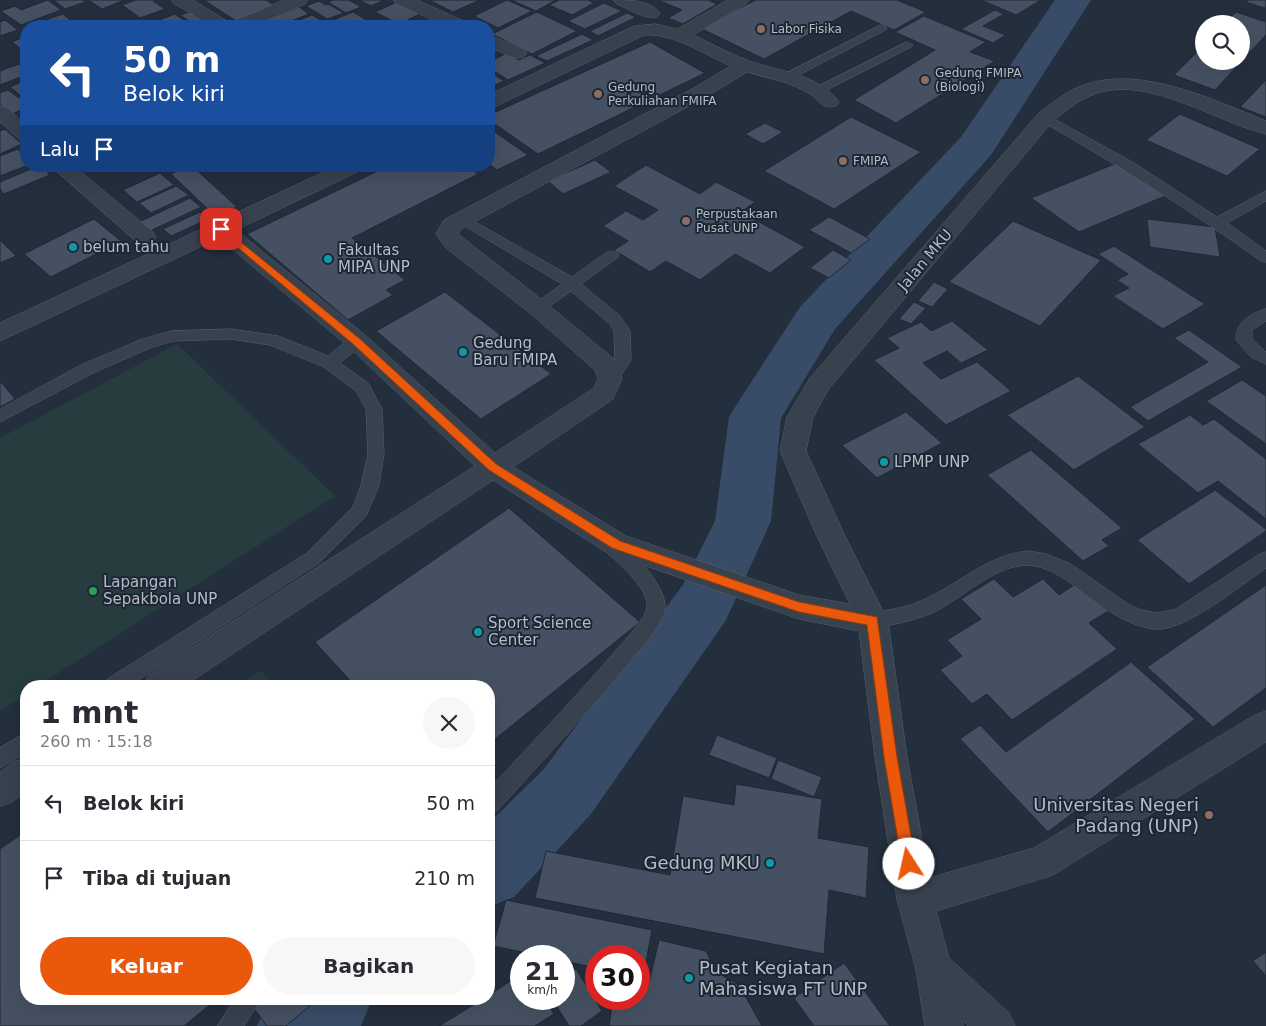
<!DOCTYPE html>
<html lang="id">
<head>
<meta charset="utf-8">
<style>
  :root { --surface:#fff; --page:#f7f7f7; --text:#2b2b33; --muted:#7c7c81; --line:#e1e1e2; --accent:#ea580c }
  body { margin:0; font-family:"DejaVu Sans",sans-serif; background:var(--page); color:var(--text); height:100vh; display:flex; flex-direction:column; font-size:19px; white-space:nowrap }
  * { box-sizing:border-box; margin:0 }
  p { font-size:16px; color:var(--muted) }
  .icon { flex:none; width:28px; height:28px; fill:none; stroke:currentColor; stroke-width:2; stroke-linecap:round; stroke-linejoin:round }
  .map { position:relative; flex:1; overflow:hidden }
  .panel { position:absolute; left:20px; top:680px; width:475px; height:325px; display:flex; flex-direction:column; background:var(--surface); border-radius:20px; box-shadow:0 5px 20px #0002 }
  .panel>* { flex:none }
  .guide { position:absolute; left:20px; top:20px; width:475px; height:152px; border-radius:20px; box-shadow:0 5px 20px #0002; background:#1a4fa0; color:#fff; overflow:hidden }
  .tools { position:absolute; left:1195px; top:15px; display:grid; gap:10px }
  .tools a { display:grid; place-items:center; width:55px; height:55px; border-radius:50%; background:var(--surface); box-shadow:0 5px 20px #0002; font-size:25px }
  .speed { position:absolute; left:510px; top:945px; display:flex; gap:10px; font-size:25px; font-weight:700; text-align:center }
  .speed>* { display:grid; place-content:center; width:65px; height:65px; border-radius:50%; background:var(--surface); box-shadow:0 5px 20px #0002; line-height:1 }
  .speed small { font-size:12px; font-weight:400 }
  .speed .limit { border:8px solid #d22; background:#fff; color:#111 }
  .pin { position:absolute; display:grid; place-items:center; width:42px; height:42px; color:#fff; margin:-21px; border-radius:10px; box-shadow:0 2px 8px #0006 }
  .me { position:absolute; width:55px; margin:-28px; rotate:350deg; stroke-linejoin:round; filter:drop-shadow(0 0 4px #0008) }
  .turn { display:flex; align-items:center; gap:18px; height:105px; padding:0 20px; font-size:22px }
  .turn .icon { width:65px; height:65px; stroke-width:2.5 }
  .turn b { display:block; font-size:35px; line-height:42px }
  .then { display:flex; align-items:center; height:48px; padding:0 20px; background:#0003; gap:10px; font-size:19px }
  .round { display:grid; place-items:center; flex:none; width:52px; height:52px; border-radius:26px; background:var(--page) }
  .head { display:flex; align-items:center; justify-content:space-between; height:85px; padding:0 20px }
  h1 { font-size:30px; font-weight:800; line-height:38px }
  .action { display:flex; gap:10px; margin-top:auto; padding:10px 20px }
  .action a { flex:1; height:58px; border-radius:30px; background:var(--accent); color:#fff; font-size:20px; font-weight:800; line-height:58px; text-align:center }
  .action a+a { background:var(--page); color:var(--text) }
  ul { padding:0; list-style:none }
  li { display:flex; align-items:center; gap:15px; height:75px; padding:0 20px; border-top:1px solid var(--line) }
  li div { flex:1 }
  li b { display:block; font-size:19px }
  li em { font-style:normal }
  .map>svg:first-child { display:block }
  .green { fill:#263c3f }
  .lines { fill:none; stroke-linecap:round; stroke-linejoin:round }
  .river { fill:#394c67; fill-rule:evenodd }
  .building { fill:#455162; stroke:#1f2835 }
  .service-casing { stroke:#565f6c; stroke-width:1 }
  .minor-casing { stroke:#565f6c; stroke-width:1 }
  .service { fill:#38414e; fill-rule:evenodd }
  .minor { fill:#38414e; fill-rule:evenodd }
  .route { fill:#ea580c; stroke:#983908 }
  .education-dot { fill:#8d6e63; stroke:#1d2633; stroke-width:2 }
  .culture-dot { fill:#0f9aa8; stroke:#1d2633; stroke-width:2 }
  .leisure-dot { fill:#2e9e5b; stroke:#1d2633; stroke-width:2 }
  .labels { text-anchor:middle; stroke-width:4; stroke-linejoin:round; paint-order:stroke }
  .far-poi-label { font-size:12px; fill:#b4bcc9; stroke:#1d2633; text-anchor:start }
  .poi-label { font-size:15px; fill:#b4bcc9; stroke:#1d2633; text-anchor:start }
  .street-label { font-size:15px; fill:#b4bcc9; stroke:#1d2633 }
  .near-poi-label { font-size:18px; fill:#b4bcc9; stroke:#1d2633; text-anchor:end }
</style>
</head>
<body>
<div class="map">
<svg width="1266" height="1026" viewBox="0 0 1266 1026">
  <rect width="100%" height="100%" fill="#242f3e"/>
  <!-- green -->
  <path class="green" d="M177,344L335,496L38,686H26V694L0,711V438Z
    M260,670L274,686H236Z"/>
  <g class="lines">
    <!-- river -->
    <path class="river" d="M1055,0H1091L991,155L835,329L781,418L771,521L726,620L591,814L514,897L489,907V823L543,770L683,585L715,521L729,417L737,404L800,307L961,137Z
      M269,999H372L361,1026H257Z"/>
  </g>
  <!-- building -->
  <path class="building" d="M48,0L61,10L21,25L1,11L15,6L21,10Z
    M54,0H83L85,2L65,9Z
    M88,0H125L102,9Z
    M136,0H155L153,1L165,9L140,18L122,5Z
    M204,0H266L275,6L236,21Z
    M333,0H349L361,7L346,13L328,2Z
    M359,0H384L371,6Z
    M429,0H480L453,12Z
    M507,0L532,11L498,28L474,16Z
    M511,0H556L536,11Z
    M559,0H588L594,3L572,15L549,5Z
    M658,0H708L717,4L683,24L668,18L682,10Z
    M756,0H897L926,12L894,30L851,11L764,59L700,28Z
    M981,0H1041L1016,15Z
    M1248,0H1266V7L1264,8L1246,2Z
    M319,1L326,5L328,4L344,13L327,19L306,6Z
    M397,2L420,14L399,24L375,12Z
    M604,3L622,11L585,29L568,21Z
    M299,7L309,14L278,26H250Z
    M995,10L1004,14L983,26L1006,35L993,43L961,29Z
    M190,12L210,26H196L180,15Z
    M353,12L376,26H340L331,21Z
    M537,12L577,31L532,54L492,34Z
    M1236,12L1266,22V35L1215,90L1174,75L1204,45V61H1241V24H1224Z
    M627,13L636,17L598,36L590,31Z
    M63,14L75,24L68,26H27Z
    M175,14L192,26H148L146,25Z
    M312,15L330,26H284Z
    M924,16L986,42L970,52L995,61L896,123L854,100L935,50L895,32Z
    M5,20L18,30L0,36V22Z
    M414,20L426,26H400Z
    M136,21L143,26H121Z
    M582,34L593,40L547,61L536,56Z
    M26,36V53L12,42Z
    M650,42L705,73L538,154L489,120V115Z
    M507,53L519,60L530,55L545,63L508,80L489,68V62Z
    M19,64L26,70V75L0,85V71Z
    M489,71L504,81L489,88Z
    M26,80V100L10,87Z
    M1266,80V117L1240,107Z
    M8,90L26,103V108L12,114L0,105V93Z
    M1180,114L1260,149L1227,176L1146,140Z
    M851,117L921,152L834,209L764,171Z
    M765,123L783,132L763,144L745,134Z
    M489,128L528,155L497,170L489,164Z
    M5,129L22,144L0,154V131Z
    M18,149L26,158V166L0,176V156Z
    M595,160L611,172L563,194L548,181Z
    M1117,163L1165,196L1079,232L1031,198Z
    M646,165L700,194L716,182L755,202L741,212L805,247L770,273L735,254L700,280L666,261L650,272L614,250L628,241L603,226L626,211L643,220L658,210L614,186Z
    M38,166H41L50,175L4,194L0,189V182Z
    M158,166H182L166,173Z
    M189,166H192L237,207L215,216L171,174Z
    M388,166H469L468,167L478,174L352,238L405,280L386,290L393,295L348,320L247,234Z
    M160,173L174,185L137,202L123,190Z
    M176,186L189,195L151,213L139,203Z
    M190,198L201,207L150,231L139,222Z
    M200,212L208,219L171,236L163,229Z
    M829,217L870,239L851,253L809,230Z
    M94,219L121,241L51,277L24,254Z
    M1147,219L1215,227L1220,257L1150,247Z
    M1013,221L1101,260L1040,326L949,282Z
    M0,240L16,256L0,263Z
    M1114,246L1205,304L1163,329L1113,296L1129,288L1117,280L1128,274L1098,254Z
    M833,250L851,260L829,278L810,268Z
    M934,282L948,289L932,307L918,301Z
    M445,292L551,374L481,419L376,331Z
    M914,302L926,308L911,324L899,319Z
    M952,321L988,350L961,363L947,351L923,363L941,379L977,362L1011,391L946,425L874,360L899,348L887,338L921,322L931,331Z
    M1189,330L1242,367L1148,421L1130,407L1208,362L1174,338Z
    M1078,376L1145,427L1074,470L1007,415Z
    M1242,380L1266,396V444L1206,401Z
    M0,381L15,399L0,407Z
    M906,412L942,443L877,478L842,445Z
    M1190,415L1203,425L1214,419L1266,459V519L1218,481L1198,493L1138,444Z
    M1031,450L1122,528L1102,540L1109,546L1083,561L987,475Z
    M1215,490L1266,529V531L1189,584L1137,540Z
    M509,508L640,622L489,744V686H355L315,642Z
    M994,579L1013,597L1043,579L1059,595L1077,583L1108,611L1089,623L1117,649L1012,720L987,694L972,704L940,670L962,656L947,640L981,619L961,599Z
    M1266,585V688L1213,727L1147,667Z
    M1131,662L1195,719L1048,832L960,739L980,725L1006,752Z
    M717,735L777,758L769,778L709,755Z
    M778,760L822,777L814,797L771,779Z
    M736,784L822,799L818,838L869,847L866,898L829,890L824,954L535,898L546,851L670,875L683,796L734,805Z
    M26,831V999H217L184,1026H0V849Z
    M506,900L652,930L643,978L639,977V956H596V968L564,961V956H541L493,946Z
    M659,940L706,951L716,972L739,985L762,1026H609L613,999H639V986L648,987Z
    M1266,952V976L1253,961Z
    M844,963L890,1026H814L794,998Z
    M576,969L602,1011L581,1026H569L552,999H564V978Z
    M521,974V999H545L554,1014L535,1026H439L483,999H489V995Z
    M247,999H318L286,1026H267Z"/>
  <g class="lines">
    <!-- service casing -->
    <g class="service-casing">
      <path id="service" d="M881,25L885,26L887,28L885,30L789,80L785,81L779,77Z
        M907,42L913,45L911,47L821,93L817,94L811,90Z
        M1045,114L1134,163L1217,217L1266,191V201L1227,223L1266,251V262L1261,261C1190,210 1117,164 1041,121L1039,118Z
        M463,215L572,277L607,252H617L619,255L617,258L581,284L620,316L630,331L631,360L616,383L610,385L604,383L602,379L615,360L614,331L610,324L571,291L543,311H533L531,308L533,305L562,284L458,222L456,219Z
        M1266,309V321L1252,330V339L1266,352V364L1251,357L1236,340C1236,322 1249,314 1266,309Z
        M231,329L278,336L328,356C338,349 350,334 362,337L365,341L362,345L340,363L368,383L382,409L384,454L379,485L366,516L319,563L129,686H103L106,680L307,553L353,507L361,485L368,454L366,409L356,391L324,367L270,345L231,339L172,341L150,348L93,373L0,422V409L81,365L140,340L171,331Z
        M606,534C626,540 668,587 665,609C663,625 640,650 629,663C587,714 541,762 497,811L489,814V789C532,743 576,697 618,648C625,640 645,619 647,608C649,586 614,560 600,546L597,541L600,536Z
        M1029,551L1046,554L1069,563L1128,604L1141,610L1157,613L1176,609L1260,554L1266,552V568C1241,585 1183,633 1154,629C1124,625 1100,605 1077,588C1063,577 1045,565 1026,565C991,567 962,599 932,613C913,621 893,624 873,629L866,627L864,621L866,615L873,613C888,610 904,608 918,602C957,587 986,554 1029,551Z
        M26,733V753L0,768V748Z
        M235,999L260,1000L244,1026H218Z"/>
    </g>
    <!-- minor casing -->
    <g class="minor-casing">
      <path id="minor" d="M172,0H193L230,23L284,0H308L305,4L252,26H212L175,4Z
        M394,0H417L466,22L469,26H446L397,4Z
        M614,0C629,0 650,0 660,13L657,17C644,20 629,9 617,4Z
        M728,0H749L746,4L693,35C712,44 732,55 752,62C782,72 820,75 839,102L836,106C822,110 820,101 810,94C792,82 767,78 747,72L706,97L461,229L458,234L546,303L615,360L622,379L613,399L513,467L626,536L799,595L850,604L816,534L780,451L787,417L810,378L1038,114C1053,102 1068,90 1087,84C1142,66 1214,100 1266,121V134C1217,122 1152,78 1101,92C1082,97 1066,110 1052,122L828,390L813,417L806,451L844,534L888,621L907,757L929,878L1034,848L1255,715L1266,711V742L1053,875L936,911L949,958L1009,1013L1015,1026H968L962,1020L963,1026H925L916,969L897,899L875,757L859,631L799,619L606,552L493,480L184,686H144L148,676L475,466L349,347L219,238L0,341V323L337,166H364L361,170L236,230L365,335L495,453L594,388L598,379L595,370L530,313L446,248L436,234L444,220L692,89L731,66C704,54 674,33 644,35L496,106L489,108V95L634,26L655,24L677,29Z
        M489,35L524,49L527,53L524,57L518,58L512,57L489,47Z
        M0,106L7,108L26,125V141L19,139L0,122Z
        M51,166H74L153,232L156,237L153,242L145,244L137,242Z
        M26,758V792L12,802L0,806V772L14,762Z"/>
    </g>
    <!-- service -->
    <use href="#service" class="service"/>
    <!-- minor -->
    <use href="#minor" class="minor"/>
  </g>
  <!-- route -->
  <path class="route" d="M221,226L360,339L496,464L620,541L799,602L877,617L897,757L916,864L914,869L909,871L904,869L902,864L884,757L867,625L799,612L612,548L489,470L353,344L218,231V227Z"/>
  <!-- markers -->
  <g class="education-dot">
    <circle cx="761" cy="29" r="5"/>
    <circle cx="925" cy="80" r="5"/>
    <circle cx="598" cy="94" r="5"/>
    <circle cx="843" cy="161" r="5"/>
    <circle cx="686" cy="221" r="5"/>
    <circle cx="1209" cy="815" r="5"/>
  </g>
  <g class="culture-dot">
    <circle cx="73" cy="247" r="5"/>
    <circle cx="328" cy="259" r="5"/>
    <circle cx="463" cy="352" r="5"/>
    <circle cx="884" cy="462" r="5"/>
    <circle cx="478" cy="632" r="5"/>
    <circle cx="770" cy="863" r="5"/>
    <circle cx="689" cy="978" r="5"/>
  </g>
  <circle class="leisure-dot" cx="93" cy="591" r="5"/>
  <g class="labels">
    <!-- far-poi labels -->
    <g class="far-poi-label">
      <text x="771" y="33">Labor Fisika</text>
      <text x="935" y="77">Gedung FMIPA<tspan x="935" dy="14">(Biologi)</tspan></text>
      <text x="608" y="91">Gedung<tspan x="608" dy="14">Perkuliahan FMIFA</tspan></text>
      <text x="853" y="165">FMIPA</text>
      <text x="696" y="218">Perpustakaan<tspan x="696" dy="14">Pusat UNP</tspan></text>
    </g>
    <!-- poi labels -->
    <g class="poi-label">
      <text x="83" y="252">belum tahu</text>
      <text x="338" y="255">Fakultas<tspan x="338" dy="17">MIPA UNP</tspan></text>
      <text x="473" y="348">Gedung<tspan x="473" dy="17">Baru FMIPA</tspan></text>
      <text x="894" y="467">LPMP UNP</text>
      <text x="103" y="587">Lapangan<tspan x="103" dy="17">Sepakbola UNP</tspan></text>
      <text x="488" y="628">Sport Science<tspan x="488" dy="17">Center</tspan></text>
    </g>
    <!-- street labels -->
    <g class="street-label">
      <text transform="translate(925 260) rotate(-50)" y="5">Jalan MKU</text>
    </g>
    <!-- near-poi labels -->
    <g class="near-poi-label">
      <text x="1199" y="811">Universitas Negeri<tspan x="1199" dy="21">Padang (UNP)</tspan></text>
      <text x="760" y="869">Gedung MKU</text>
      <text x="699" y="974" text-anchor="start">Pusat Kegiatan<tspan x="699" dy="21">Mahasiswa FT UNP</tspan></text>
    </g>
  </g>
</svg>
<div class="tools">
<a><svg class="icon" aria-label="search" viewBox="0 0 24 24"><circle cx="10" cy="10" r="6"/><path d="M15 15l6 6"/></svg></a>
</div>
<div class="speed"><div>21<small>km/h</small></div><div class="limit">30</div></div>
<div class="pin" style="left:221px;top:229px;background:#d93025"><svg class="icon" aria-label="arrive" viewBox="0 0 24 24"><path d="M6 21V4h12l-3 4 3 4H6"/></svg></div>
<svg class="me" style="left:909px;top:864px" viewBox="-20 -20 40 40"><circle r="19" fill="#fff"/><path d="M0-13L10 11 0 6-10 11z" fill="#ea580c"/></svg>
<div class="guide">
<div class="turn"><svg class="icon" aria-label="left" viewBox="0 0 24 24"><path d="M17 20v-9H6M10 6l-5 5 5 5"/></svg><div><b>50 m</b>Belok kiri</div></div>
<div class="then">Lalu<svg class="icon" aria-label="arrive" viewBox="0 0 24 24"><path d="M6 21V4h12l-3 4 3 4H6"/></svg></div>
</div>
<section class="panel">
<div class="head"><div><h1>1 mnt</h1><p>260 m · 15:18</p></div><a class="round"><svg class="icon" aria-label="close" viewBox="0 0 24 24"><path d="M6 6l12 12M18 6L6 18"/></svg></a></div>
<ul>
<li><svg class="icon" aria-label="left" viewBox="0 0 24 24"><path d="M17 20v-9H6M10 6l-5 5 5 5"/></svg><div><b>Belok kiri</b></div><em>50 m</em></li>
<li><svg class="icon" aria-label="arrive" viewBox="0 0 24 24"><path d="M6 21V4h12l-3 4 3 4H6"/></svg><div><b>Tiba di tujuan</b></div><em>210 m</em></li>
</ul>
<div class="action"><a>Keluar</a><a>Bagikan</a></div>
</section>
</div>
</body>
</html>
